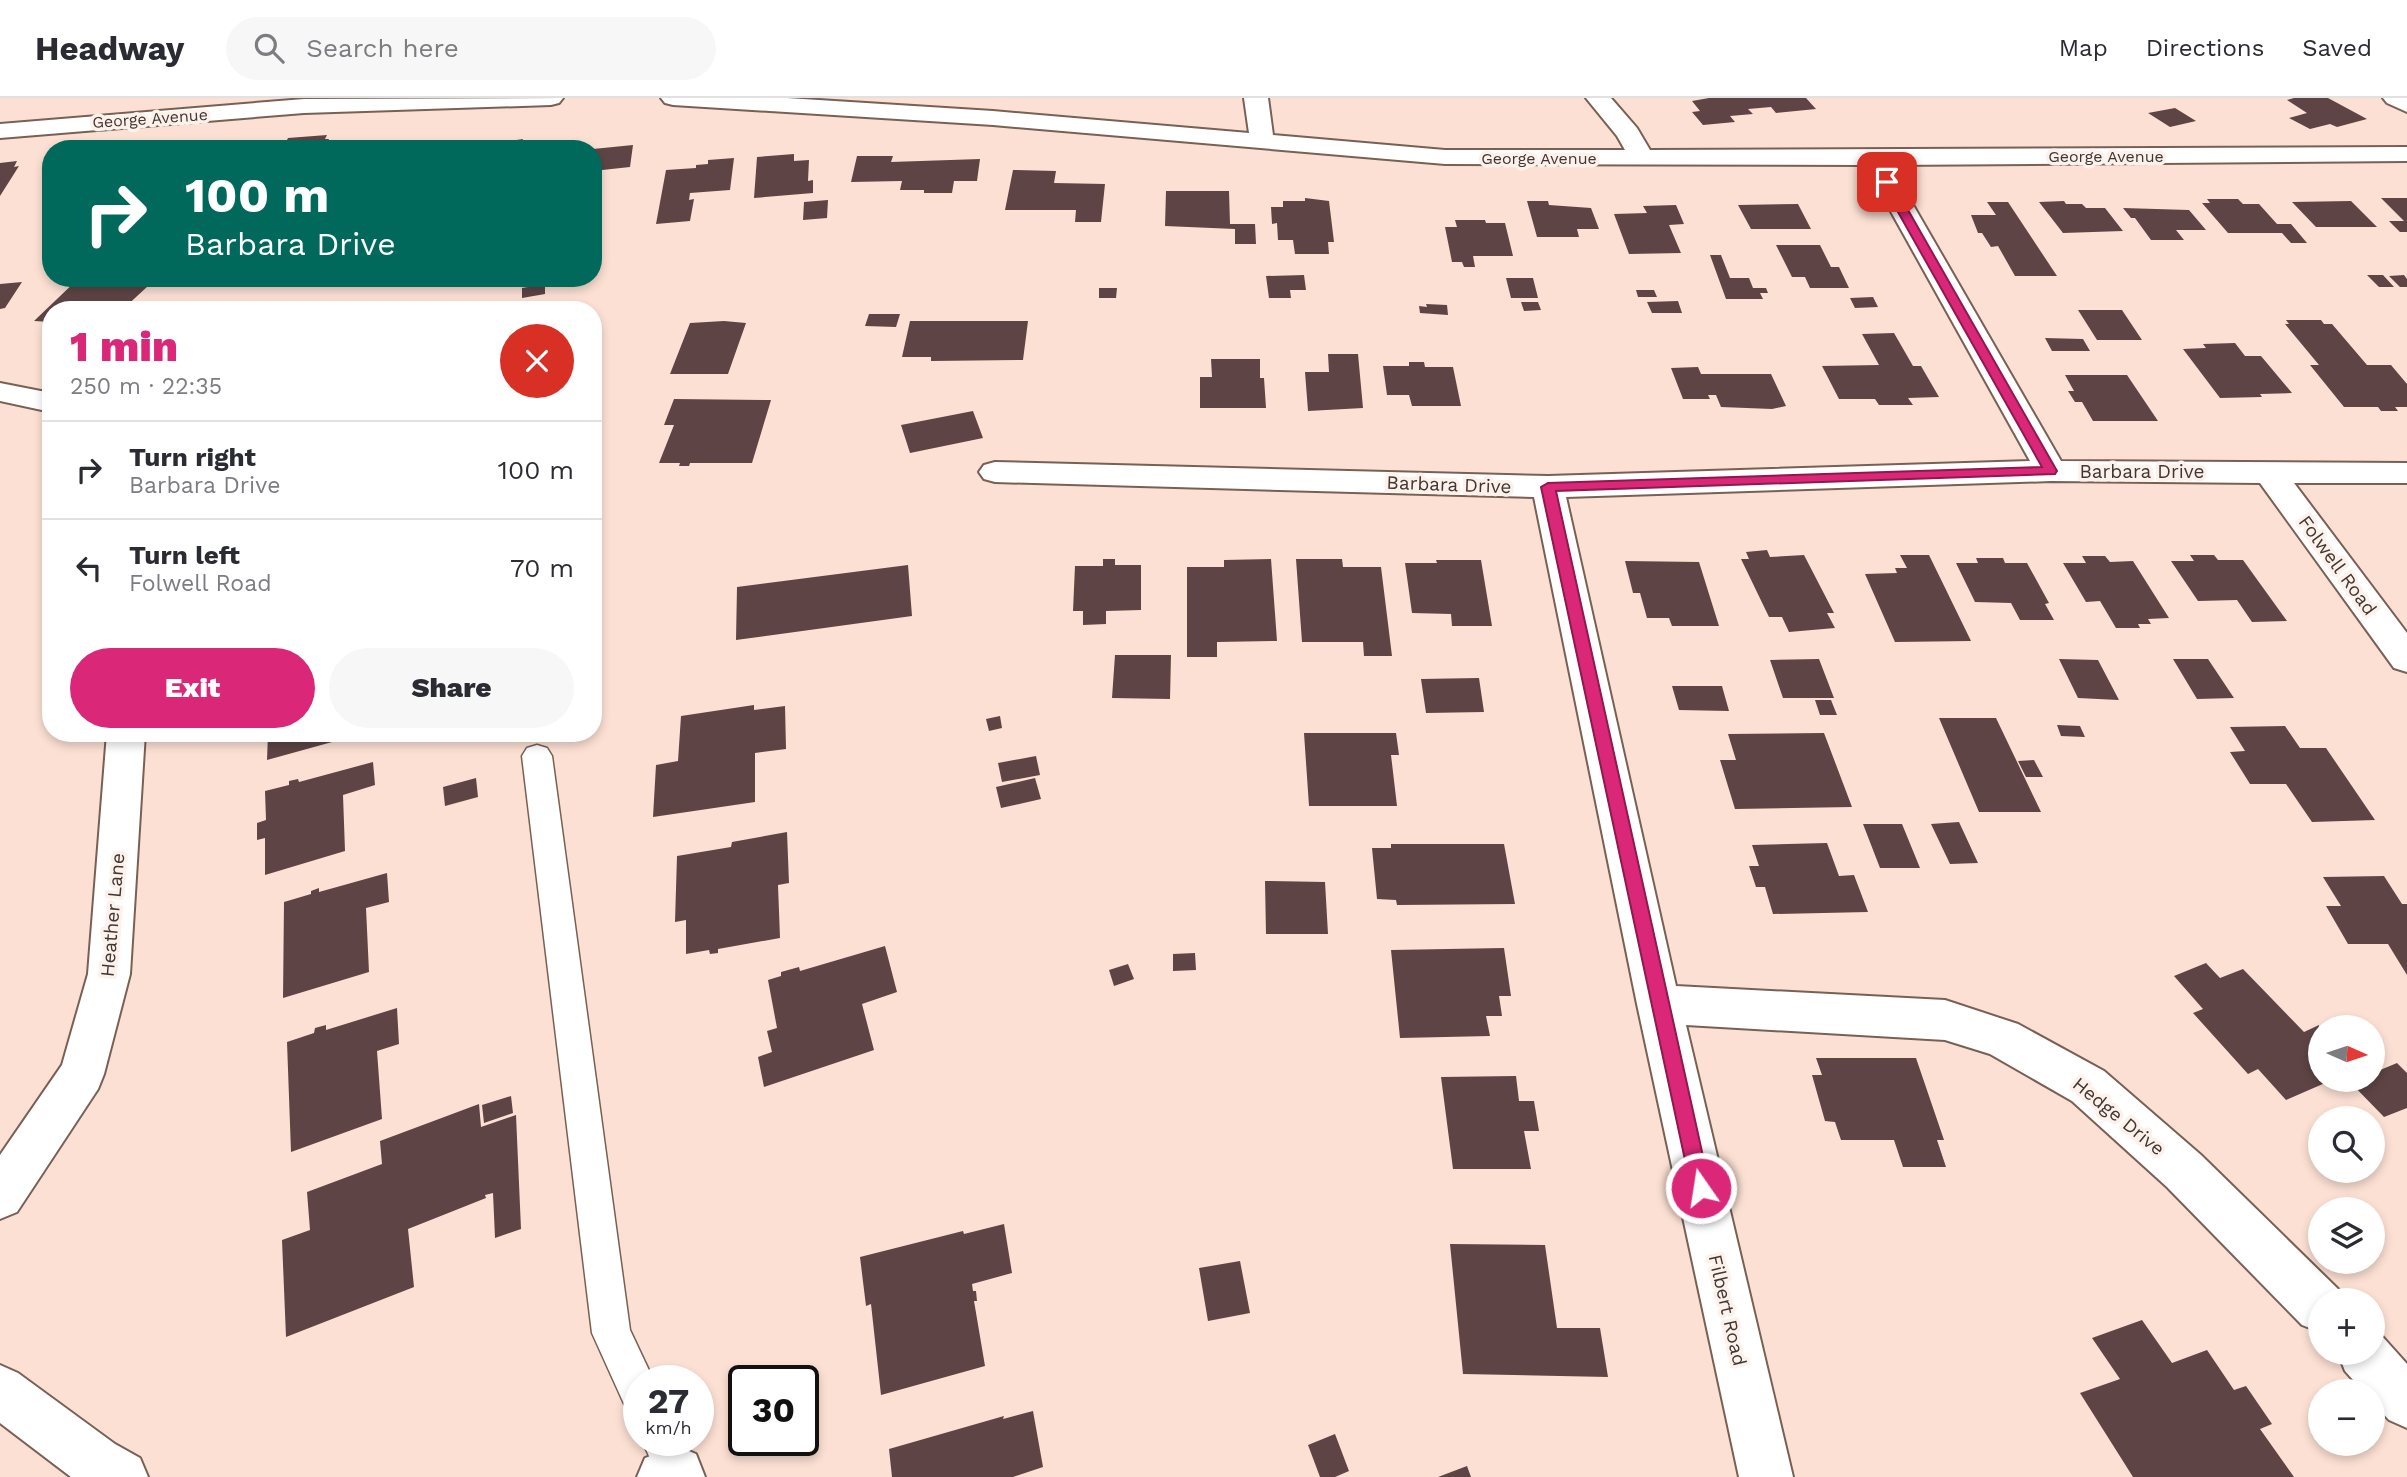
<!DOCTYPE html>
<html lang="en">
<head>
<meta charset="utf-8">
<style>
  :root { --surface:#fff; --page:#f7f7f7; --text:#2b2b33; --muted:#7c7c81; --line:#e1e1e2; --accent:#db2777 }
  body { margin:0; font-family:"Work Sans",sans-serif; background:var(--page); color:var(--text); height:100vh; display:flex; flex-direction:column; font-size:26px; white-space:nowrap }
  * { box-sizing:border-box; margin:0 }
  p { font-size:23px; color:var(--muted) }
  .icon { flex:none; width:38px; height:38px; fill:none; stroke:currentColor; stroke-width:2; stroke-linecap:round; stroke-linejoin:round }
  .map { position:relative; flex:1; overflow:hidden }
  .side { position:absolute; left:42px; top:203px; width:560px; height:441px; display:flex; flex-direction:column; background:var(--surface); border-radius:28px; box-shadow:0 4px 10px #0003 }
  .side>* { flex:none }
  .hud { position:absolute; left:42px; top:42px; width:560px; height:147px; border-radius:28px; box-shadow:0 4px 10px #0003; background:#00695c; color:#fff; overflow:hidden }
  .needle { width:46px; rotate:93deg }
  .tools { position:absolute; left:2308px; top:917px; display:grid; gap:14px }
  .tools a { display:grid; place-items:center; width:77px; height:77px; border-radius:50%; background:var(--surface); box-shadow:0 4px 10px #0003; font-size:35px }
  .speed { position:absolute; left:623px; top:1267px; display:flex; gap:14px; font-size:35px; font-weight:700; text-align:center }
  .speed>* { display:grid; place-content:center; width:91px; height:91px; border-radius:50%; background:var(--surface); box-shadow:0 4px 10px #0003; line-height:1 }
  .speed small { font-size:18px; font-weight:400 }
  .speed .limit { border:4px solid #111; border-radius:10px; background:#fff; color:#111 }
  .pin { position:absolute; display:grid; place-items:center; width:60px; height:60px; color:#fff; margin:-30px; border-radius:14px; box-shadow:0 4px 10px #0006 }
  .me { position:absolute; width:77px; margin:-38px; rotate:347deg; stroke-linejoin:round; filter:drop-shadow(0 0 5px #0008) }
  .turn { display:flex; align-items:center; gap:24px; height:147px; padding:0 28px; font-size:32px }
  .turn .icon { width:91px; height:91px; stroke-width:2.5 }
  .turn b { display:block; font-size:49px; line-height:60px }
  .round { display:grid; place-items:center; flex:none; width:74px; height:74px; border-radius:37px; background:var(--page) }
  .headline { display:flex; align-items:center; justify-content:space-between; height:119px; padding:0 28px }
  h1 { font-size:42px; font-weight:800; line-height:52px; color:var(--accent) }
  .action { display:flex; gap:14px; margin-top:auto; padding:14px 28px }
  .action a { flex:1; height:80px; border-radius:42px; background:var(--accent); color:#fff; font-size:28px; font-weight:800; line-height:80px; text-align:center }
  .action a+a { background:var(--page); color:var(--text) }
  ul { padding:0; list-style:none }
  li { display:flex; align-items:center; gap:21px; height:98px; padding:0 28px; border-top:2px solid var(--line) }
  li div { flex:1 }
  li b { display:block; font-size:26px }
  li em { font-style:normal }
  header { display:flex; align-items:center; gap:42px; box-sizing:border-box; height:98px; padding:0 35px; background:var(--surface); border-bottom:2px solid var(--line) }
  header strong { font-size:33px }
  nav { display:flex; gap:38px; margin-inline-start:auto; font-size:24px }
  .search { width:490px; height:63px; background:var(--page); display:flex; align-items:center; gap:18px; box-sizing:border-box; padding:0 24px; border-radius:38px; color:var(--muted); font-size:26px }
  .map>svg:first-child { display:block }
  .building { fill:#5e4445 }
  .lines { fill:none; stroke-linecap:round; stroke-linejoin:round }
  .service-casing { stroke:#786055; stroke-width:3 }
  .minor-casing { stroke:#786055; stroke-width:4 }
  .service { fill:#fff; fill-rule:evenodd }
  .minor { fill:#fff; fill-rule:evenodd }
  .route { fill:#db2777; stroke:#8e194d; stroke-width:2 }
  .labels { text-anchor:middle; stroke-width:7; stroke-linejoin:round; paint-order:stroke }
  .far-street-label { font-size:16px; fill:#413631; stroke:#fdf1ec }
  .street-label { font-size:19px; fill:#413631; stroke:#fdf1ec }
</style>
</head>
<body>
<header>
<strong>Headway</strong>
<div class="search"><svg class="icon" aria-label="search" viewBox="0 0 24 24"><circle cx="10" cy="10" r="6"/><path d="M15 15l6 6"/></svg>Search here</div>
<nav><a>Map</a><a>Directions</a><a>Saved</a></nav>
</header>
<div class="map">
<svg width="2407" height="1379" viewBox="0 0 2407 1379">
  <rect width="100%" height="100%" fill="#fce0d3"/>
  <!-- building -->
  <path class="building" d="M1709,0H1806L1816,11L1776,15L1771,9L1748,11L1753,16L1730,18L1735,24L1703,27L1692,14L1700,13L1692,3Z
    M2294,0H2328L2367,21L2337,29L2330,26L2310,31L2289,20L2307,15L2287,2Z
    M2175,10L2196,23L2170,29L2148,15Z
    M327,37L325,41H329L325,51H260L261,47L286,44L288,40Z
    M523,41L522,45L542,42V51H490L502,48V44Z
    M231,45L227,51H182L184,48Z
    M633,47L630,69L593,73V51Z
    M794,56V63L809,62L808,83L813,82V95L754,100L757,59Z
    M857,58H893L891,64L980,61L977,83H954L952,95H924V92H900L902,83L851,84Z
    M734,60L730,92L690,95L689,102L694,101L690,123L656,126L666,72L696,70V67L708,66V62Z
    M17,63L14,69L19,68L0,98V65Z
    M1013,72L1056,73L1054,85L1105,86L1101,124H1075L1076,112H1005Z
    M1166,93H1229L1230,126H1255L1256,146H1235V131L1165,128Z
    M1305,100L1329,103L1334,144H1328L1329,156H1295L1293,142H1278L1277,125L1272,126L1271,109H1283V103H1305Z
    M2381,100H2407V134H2400L2389,123H2404Z
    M2207,101H2238L2243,106H2259L2277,126H2291L2307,145H2291L2282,135H2228L2202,105H2210Z
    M828,102L827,120L803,122L804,104Z
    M1527,103H1548L1549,107L1591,110L1599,131H1577L1579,139H1537Z
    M2064,103L2066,106H2082L2086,110H2105L2123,133L2063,135L2039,104Z
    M2351,103L2377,129H2316L2292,104Z
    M1987,104H2008L2057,178H2015L1998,148L1991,149L1982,135H1978L1971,117H1996Z
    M1798,106L1811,131H1751L1738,107Z
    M1676,107L1684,126L1669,127L1681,155L1629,156L1614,116L1647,115L1643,108Z
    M2123,110L2189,112L2206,132H2176L2184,142H2151L2135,120H2131Z
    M1455,122H1485L1486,125H1505L1513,158H1473L1475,169H1464L1462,164H1452L1445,129H1457Z
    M1776,147H1820L1831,169H1839L1849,190H1810L1805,179H1792Z
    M1710,157H1721L1730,180H1749L1753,190H1766L1768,195H1760L1763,201H1726Z
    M1304,177L1306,192H1290L1291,200H1269L1266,178Z
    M2367,177H2383L2394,189H2379Z
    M2404,177L2407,181V189H2400L2389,178Z
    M79,180H128L121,186L148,188L122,212H51V224L34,223Z
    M1506,180H1533L1538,200H1511Z
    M22,184L5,210L0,211V186Z
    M545,186V196L522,200V190Z
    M1099,190H1117L1116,200H1099Z
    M1636,192H1654L1657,199H1638Z
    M1873,199L1878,209L1855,210L1850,200Z
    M1678,203L1682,215H1652L1647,204Z
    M1521,204H1538L1541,212L1524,213Z
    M1426,206L1447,207L1448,217L1420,215L1419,208L1427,209Z
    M2078,212H2122L2142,242H2097Z
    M869,216H900L896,229L865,228Z
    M2286,222H2321L2324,226H2332L2367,267H2391L2407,286V309H2395L2398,313H2381L2378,309H2344L2310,267H2319L2285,226H2289Z
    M724,223L746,225L728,276H670L690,225Z
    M910,223H1028L1023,262L931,263V259H902Z
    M1894,235L1913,268H1921L1939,299L1908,300L1913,307H1879L1875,301H1839L1822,268L1879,267L1862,236Z
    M2045,240L2083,241L2090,253H2052Z
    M2235,245L2245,258H2261L2292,295L2260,296L2262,299L2220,300L2183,251L2206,250L2203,246Z
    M1328,256H1358L1363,310L1308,313L1305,274H1329Z
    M1211,261H1260V280H1264L1266,310H1200V279H1212Z
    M1409,264H1424L1425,269H1453L1461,308H1412L1409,297H1387L1383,268H1409Z
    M1698,269L1701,276H1771L1786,308L1772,311L1721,309L1716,297H1708L1710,301H1683L1671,270Z
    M2065,277H2127L2158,323H2093L2082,304H2075L2068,293H2074Z
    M674,301L771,302L752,365H690L689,368H679L680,365H659L674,327H664Z
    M973,313L983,340L910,355L901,327Z
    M1767,452L1770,459L1804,457L1834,515H1827L1835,530L1789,534L1782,519H1769L1741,461H1749L1746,454Z
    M1900,457H1929L1971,543L1895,544L1865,476L1897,475L1895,470H1907Z
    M2190,457H2214L2218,462H2243L2287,523L2252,524L2237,502L2198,503L2171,463H2194Z
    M2082,458H2105L2110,464L2133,463L2169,520L2148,521L2151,526H2138L2140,530H2116L2100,503L2086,504L2063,465H2086Z
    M1976,460H2003L2005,465H2027L2049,505L2045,506L2054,522H2020L2011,505L1975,504L1956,465H1978Z
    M1103,461H1115V467H1141V512L1106,513V526L1083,527V513H1073L1075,468H1103Z
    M1271,461L1277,543L1217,544V559H1187V469H1224V462Z
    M1296,461H1342L1343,469H1381L1392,558H1364L1363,544H1302Z
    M1436,462H1481L1492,528H1452L1451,516L1412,515L1405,465H1437Z
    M1625,463L1699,464L1719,528H1672L1669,520H1647L1640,495H1633Z
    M908,467L912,518L736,542L737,489Z
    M1115,557H1171L1170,601L1112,600Z
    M1819,561L1834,600H1783L1770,562Z
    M2059,561L2098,562L2119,602L2078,600Z
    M2173,561H2208L2234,600L2197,601Z
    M1479,580L1484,614L1426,615L1421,581Z
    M1672,588H1722L1729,613L1679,612Z
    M1815,602H1831L1837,617H1820Z
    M754,607V612L785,608L786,651L755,655V704L653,719L656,667L678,663L681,618Z
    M1000,618L1002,630L989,633L986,621Z
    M1939,620H1996L2041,714H1979Z
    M2057,627L2080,628L2085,639L2061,638Z
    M2285,628L2300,650H2326L2375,722L2312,724L2286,686H2250L2230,654L2245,653L2230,629Z
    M268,635H343V641L267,662Z
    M1304,635H1396L1399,657H1391L1397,708H1309Z
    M1824,635L1852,709L1735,711L1720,662H1736L1728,636Z
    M1036,658L1040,677L1002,684L998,665Z
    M2034,662L2043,679H2026L2018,663Z
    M373,664L375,687L343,697L345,753L265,777V740L257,742V725L266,722L265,693L289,687V683L298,681L299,684Z
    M476,680L478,699L445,708L443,689Z
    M1035,680L1041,701L1001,710L996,689Z
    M1959,724L1978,765L1950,766L1931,726Z
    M1863,726H1902L1920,770H1880Z
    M787,734L789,785L778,787L780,840L718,851V855L710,856L709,852L686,856V822L675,824L677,758L731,749L732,744Z
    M1827,745L1839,778L1854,777L1868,814L1773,816L1765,789H1756L1749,768H1759L1752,747Z
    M1391,746H1504L1515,806L1397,807L1396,802L1377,801L1372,750H1391Z
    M387,775L389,804L366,810L369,874L283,900L284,804L311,796V793L319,790V794Z
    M2384,778L2402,806H2407V877L2388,846H2348L2326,808H2341L2323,779Z
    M1265,783L1325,784L1328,836H1266Z
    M885,848L897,894L862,906L874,952L764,989L758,959L772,954L767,933L777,930L768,882L781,878V874L799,869L800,873Z
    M1504,850L1511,898H1499L1502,918H1486L1490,938L1400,940L1391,852Z
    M1195,855L1196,872L1173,873V856Z
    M2206,865L2220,880L2243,871L2304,934L2319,927L2320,982H2332L2286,1002L2258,971L2248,976L2193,915L2203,911L2174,878Z
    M1128,866L1134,881L1114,888L1109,872Z
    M397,910L399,946L377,953L382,1021L291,1054L287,944L314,935L315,930L326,927V932Z
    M1816,960H1916L1944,1042H1937L1946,1069H1903L1894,1042H1841L1835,1024L1825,1023L1812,977H1822Z
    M2397,965L2407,975V1010L2384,1019L2348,982H2373V975Z
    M1516,978L1519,1003H1534L1539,1033H1524L1531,1071H1453L1441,979Z
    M511,998L513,1015L484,1025L482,1007Z
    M479,1006L481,1029L516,1017L521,1131L495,1140L493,1095L485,1097L486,1100L408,1131L414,1189L286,1239L282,1142L310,1132L307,1094L382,1066L380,1043Z
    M1004,1126L1012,1175L972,1186L973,1193H976L977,1203H974L985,1268L881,1297L871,1206L866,1208L860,1159L963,1133L964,1136Z
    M1450,1146L1545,1147L1557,1230H1600L1608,1279L1463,1276Z
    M1240,1163L1250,1215L1208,1223L1199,1170Z
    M2142,1222L2172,1265L2207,1252L2234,1292L2246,1288L2272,1326L2260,1331L2294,1379H2133L2080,1295L2120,1281L2092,1240Z
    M1033,1313L1043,1369L1013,1379H892L889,1351L1004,1318L1003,1321Z
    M1335,1336L1349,1373L1335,1379H1320L1308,1347Z
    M1467,1368L1471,1379H1438Z"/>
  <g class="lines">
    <!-- service casing -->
    <g class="service-casing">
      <path id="service" d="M537,647L547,650L552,658L630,1232L654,1283H639V1314L625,1308L592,1235L522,658L527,650Z
        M642,1342H683L698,1375L696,1379H658Z"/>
    </g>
    <!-- minor casing -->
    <g class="minor-casing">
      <path id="minor" d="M563,0L559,5L551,7L304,15L0,40V26L304,1Z
        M661,0H787L993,13L1249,35L1244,0H1268L1273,37L1445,52H1625L1617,38L1586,0H1611L1637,30L1650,52L2407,49V63L1890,67L2061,363L2407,365V385H2294L2407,535V574L2394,570L2260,385L2051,383L1566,399L1676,888L1945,902L2018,926L2104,973L2201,1057L2338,1191L2342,1202H2320V1234L2302,1227L2167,1089L2072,1003L1990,956L1945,942L1686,927L1793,1379H1739L1637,906L1534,399L995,384L984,381L979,374L984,367L995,364L1548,378L2030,363L1865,67L1445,66L993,27L673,7L665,5Z
        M2383,0H2407V14L2387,5Z
        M0,285L51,295V314L0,303Z
        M107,635H145L130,876L104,976L98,991L17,1114L0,1121V1057L62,967L88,876Z
        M2373,1234L2381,1237L2407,1266V1330L2389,1322L2373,1305V1293H2363L2345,1273L2338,1255H2373Z
        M0,1267L18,1275L115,1346L140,1360L148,1379H71L0,1325Z
        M677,1348L696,1356L705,1379H637L645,1360Z"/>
    </g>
    <!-- service -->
    <use href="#service" class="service"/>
    <!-- minor -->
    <use href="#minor" class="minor"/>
  </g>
  <!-- route -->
  <path class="route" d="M1883,82L1892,84L2057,373L2055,376L1556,393L1710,1090L1708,1097L1701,1100L1694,1097L1691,1090L1541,389L1548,385L2042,369L1881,84Z"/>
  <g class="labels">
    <!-- far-street labels -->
    <g class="far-street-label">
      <text transform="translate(150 20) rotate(-4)" y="6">George Avenue</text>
      <text x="2106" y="64">George Avenue</text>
      <text x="1539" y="66">George Avenue</text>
    </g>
    <!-- street labels -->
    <g class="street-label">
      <text x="2142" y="380">Barbara Drive</text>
      <text transform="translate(1449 386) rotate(2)" y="7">Barbara Drive</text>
      <text transform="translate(2338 467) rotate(54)" y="7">Folwell Road</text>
      <text transform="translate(112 817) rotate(-85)" y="7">Heather Lane</text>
      <text transform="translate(2119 1018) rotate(39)" y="7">Hedge Drive</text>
      <text transform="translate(1728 1212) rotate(77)" y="7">Filbert Road</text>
    </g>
  </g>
</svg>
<div class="tools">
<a><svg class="needle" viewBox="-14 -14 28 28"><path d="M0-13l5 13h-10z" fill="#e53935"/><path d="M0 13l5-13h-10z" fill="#7c7c81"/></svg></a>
<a><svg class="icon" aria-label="search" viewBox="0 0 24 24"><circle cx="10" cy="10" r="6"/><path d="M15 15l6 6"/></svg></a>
<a><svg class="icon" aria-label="layers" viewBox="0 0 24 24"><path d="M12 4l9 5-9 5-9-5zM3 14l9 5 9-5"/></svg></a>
<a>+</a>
<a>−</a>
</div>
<div class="speed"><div>27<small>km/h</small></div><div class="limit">30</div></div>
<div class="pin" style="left:1887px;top:84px;background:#d93025"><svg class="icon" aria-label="arrive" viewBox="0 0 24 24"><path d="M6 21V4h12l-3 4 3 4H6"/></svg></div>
<svg class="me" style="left:1701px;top:1090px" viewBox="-20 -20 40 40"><circle r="17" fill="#db2777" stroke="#fff" stroke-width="3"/><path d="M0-11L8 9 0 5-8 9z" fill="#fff"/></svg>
<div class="hud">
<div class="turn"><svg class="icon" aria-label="right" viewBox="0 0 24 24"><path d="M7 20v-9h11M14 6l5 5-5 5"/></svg><div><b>100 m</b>Barbara Drive</div></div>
</div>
<section class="side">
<div class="headline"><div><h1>1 min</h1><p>250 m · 22:35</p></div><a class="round" style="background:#d93025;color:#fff"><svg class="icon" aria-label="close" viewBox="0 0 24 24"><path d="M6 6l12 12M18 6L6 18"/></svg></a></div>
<ul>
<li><svg class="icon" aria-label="right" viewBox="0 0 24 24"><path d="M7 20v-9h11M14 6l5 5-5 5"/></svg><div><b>Turn right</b><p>Barbara Drive</p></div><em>100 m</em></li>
<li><svg class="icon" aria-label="left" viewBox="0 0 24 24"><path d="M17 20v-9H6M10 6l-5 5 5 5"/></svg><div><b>Turn left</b><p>Folwell Road</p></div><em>70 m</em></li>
</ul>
<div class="action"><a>Exit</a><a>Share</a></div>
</section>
</div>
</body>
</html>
